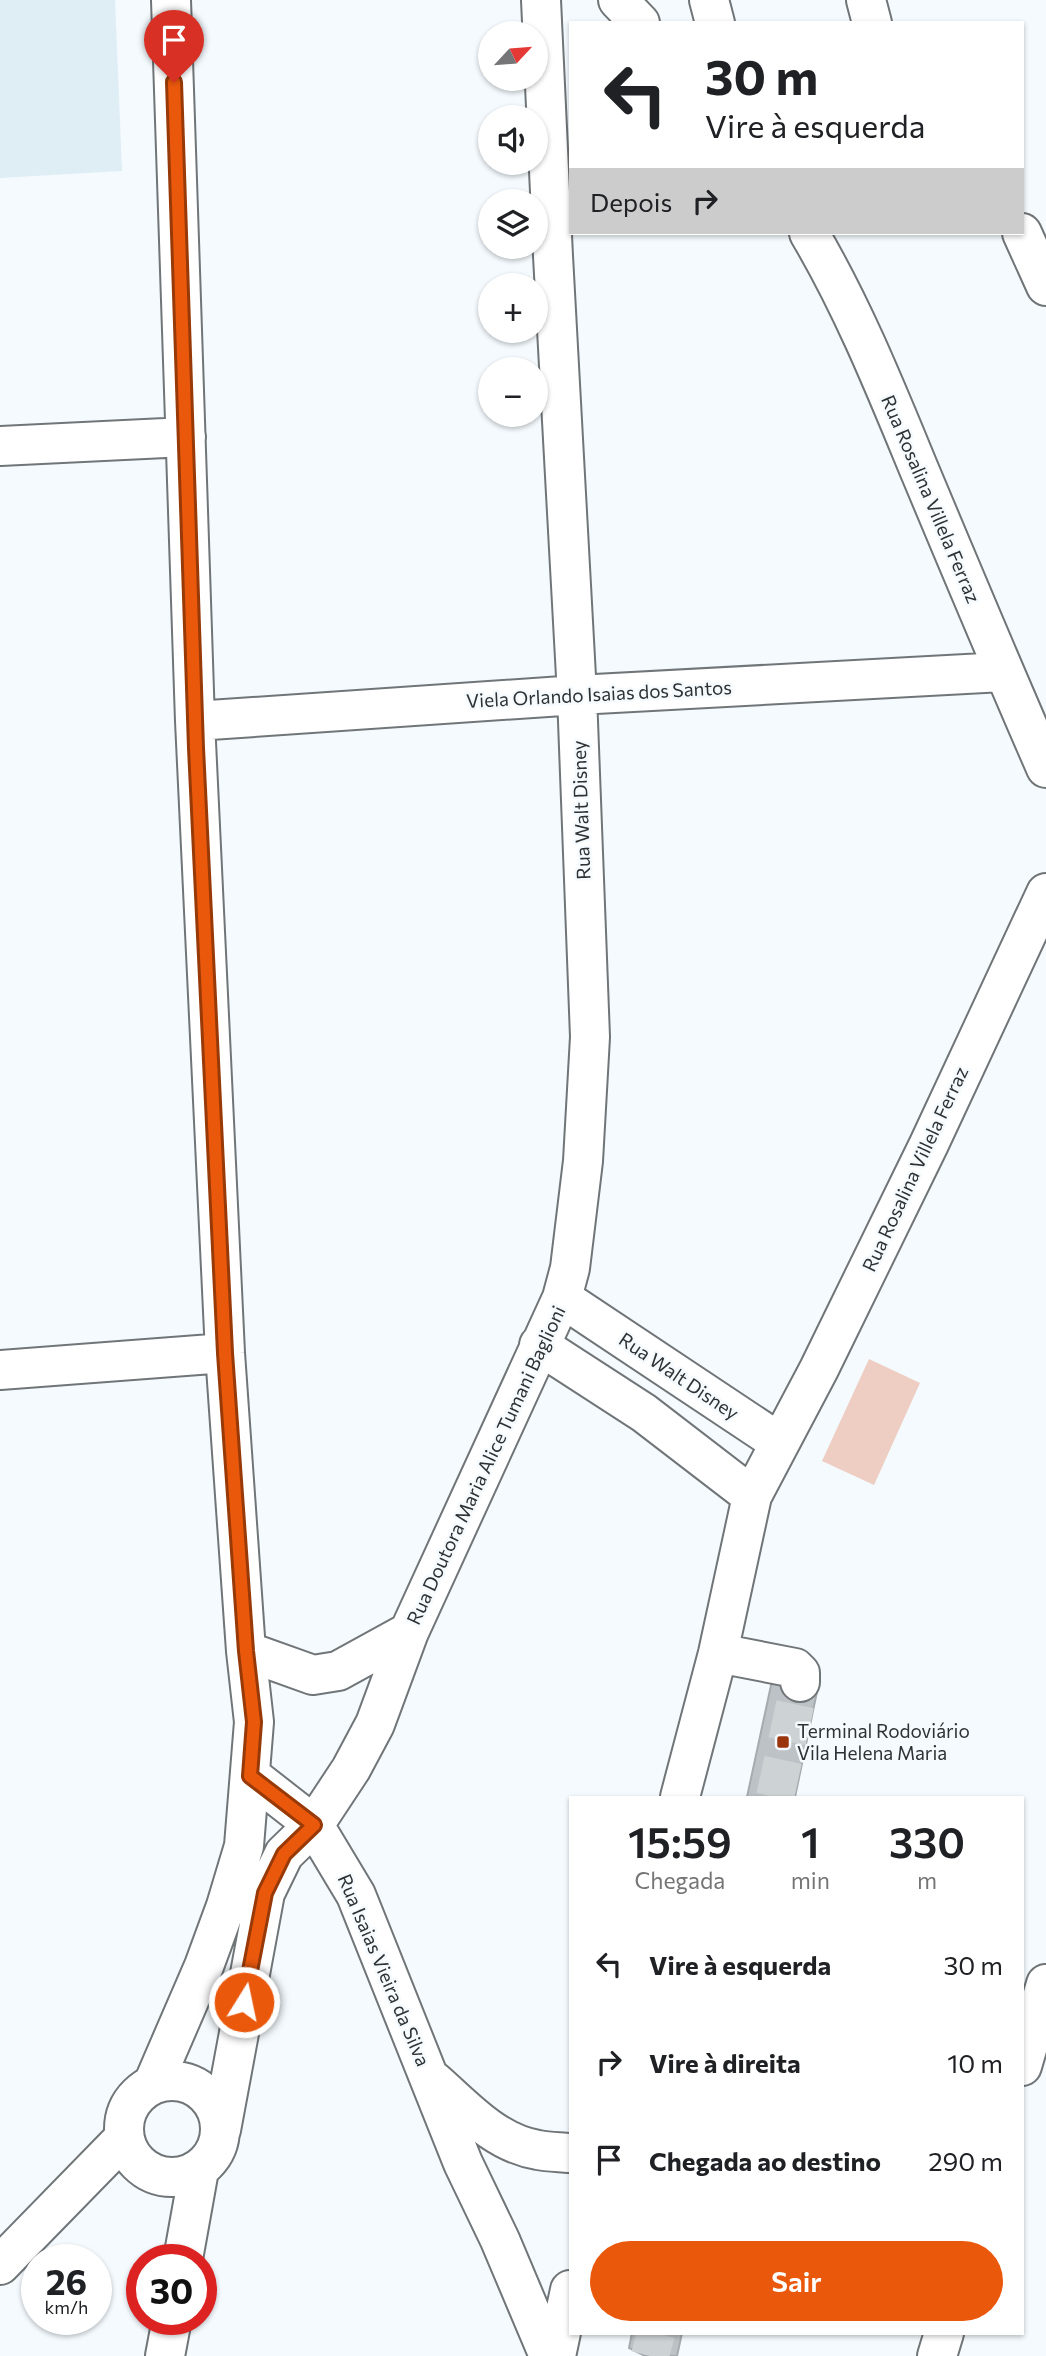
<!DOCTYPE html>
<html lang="pt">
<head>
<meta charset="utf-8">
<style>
  :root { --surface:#fff; --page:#f6f6f6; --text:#202124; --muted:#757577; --accent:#ea580c }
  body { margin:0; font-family:Commissioner,sans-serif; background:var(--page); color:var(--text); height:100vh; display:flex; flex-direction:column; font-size:26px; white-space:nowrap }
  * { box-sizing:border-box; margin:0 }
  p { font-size:23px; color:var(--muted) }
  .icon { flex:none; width:38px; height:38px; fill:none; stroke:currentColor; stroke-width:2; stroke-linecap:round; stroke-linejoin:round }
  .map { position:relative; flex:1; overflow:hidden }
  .panel { position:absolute; left:569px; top:1796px; width:455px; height:539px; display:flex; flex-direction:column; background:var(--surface); border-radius:0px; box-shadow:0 2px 5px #0004 }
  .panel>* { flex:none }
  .guide { position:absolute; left:569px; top:21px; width:455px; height:214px; border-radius:0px; box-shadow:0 2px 5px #0004; background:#fff; color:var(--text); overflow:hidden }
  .needle { width:46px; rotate:64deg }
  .tools { position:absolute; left:478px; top:21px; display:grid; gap:14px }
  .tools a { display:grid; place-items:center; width:70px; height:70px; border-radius:50%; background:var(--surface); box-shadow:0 2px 5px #0004; font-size:35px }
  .speed { position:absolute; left:21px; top:2244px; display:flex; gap:14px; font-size:35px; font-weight:700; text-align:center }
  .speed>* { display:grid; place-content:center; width:91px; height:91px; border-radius:50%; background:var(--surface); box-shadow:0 2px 5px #0004; line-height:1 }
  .speed small { font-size:18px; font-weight:400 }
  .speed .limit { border:10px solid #d22; background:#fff; color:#111 }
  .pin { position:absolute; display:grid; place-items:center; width:60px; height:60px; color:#fff; margin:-72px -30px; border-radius:50% 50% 50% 0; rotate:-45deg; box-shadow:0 0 7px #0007 }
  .pin .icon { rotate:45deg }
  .me { position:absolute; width:77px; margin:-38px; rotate:10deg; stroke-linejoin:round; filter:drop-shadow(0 0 5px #0008) }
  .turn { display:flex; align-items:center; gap:24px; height:147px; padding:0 21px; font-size:32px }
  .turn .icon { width:91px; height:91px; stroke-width:2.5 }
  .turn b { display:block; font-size:49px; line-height:60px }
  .then { display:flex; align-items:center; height:66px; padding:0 21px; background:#0003; gap:14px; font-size:26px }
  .eta { display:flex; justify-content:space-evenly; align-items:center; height:119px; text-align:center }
  .eta b { font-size:42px; font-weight:600; line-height:49px }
  .button { display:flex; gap:14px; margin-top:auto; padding:14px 21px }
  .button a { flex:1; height:80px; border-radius:42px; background:var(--accent); color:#fff; font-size:28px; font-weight:600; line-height:80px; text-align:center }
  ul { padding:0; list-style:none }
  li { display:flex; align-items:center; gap:21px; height:98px; padding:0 21px }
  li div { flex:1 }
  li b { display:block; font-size:26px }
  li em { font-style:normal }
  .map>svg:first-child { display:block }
  .built { fill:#dfedf5 }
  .green { fill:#eecec3 }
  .building { fill:#bdc2c6; stroke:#a5abaf; stroke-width:2 }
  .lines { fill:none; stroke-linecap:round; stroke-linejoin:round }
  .minor-tunnel { stroke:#cdd2d5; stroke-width:38; stroke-dasharray:38 19; stroke-linecap:butt }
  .minor-casing { stroke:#707578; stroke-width:42 }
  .minor { stroke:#fff; stroke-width:38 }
  .route-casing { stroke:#983908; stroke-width:18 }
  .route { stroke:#ea580c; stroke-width:12 }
  .poi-dot { fill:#9b350d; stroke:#f4fafe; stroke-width:2.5 }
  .labels { text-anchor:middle; stroke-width:5; stroke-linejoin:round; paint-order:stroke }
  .street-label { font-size:19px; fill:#2f3233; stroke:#f4fafe }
  .poi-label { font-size:19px; fill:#2f3233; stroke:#f4fafe; text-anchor:start }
</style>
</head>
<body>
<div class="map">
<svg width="1046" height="2356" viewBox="0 0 1046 2356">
  <rect width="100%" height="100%" fill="#f4fafe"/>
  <!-- built -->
  <path class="built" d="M0,0H115L122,171L0,178Z"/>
  <!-- green -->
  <path class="green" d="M869,1359L920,1383L874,1485L822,1461Z"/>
  <!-- building -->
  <path class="building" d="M773,1676L818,1687L795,1797H747Z
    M632,2333H682L677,2356H645L629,2348Z"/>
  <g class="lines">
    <!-- minor-tunnel -->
    <path class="minor-tunnel" d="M775,1797L800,1682
      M650,2356L656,2333"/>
    <!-- minor casing -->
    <g class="minor-casing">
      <path id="minor" d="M618,0L640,23
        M709,0L715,23
        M866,0L872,23
        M809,233C854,309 887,392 921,474C962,572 1003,670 1046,768
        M1022,233L1046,286
        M0,446L186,437
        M195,721L577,695L1003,672
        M562,1298L780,1443
        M539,1345L644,1413L752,1496
        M0,1370L225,1353
        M246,1651L313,1675L338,1671L409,1632
        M718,1653L795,1668L800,1673V1682
        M250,1775L314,1825L356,1895L463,2163L500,2240L549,2356
        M680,1797L718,1653L752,1496L819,1369L929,1144L1046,893
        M1022,2066L1046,1984
        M124 2129a48 48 0 1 1 96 0a48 48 0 1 1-96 0Z
        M434,2081C465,2108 495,2143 538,2150C548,2152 560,2152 570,2153
        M153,2084L204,1966L226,1906L244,1846L254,1722L246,1651L225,1353L195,721L171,0
        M221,2130L265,1893L284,1854L314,1825L351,1769L375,1724L409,1632L562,1298L570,1268L583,1161L590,1037L577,695L553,256L541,0
        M183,2259L199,2170
        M0,2265L124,2138
        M165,2356L172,2319
        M556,2356L570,2290
        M937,2356L944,2333"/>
    </g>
    <!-- minor -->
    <use href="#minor" class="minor"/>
  </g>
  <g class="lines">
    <!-- route casing -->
    <g class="route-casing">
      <path id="route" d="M174,82L196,748L225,1353L246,1651L254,1722L250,1776L314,1825L284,1854L265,1893L244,2002"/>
    </g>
    <!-- route -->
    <use href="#route" class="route"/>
  </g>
  <!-- markers -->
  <rect class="poi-dot" x="776" y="1735" width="14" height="14" rx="3.5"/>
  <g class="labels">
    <!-- street labels -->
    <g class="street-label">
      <text transform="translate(931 499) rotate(67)" y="7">Rua Rosalina Villela Ferraz</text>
      <text transform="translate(599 694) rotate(-3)" y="7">Viela Orlando Isaias dos Santos</text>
      <text transform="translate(581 810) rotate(-92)" y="7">Rua Walt Disney</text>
      <text transform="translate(915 1169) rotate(-65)" y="7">Rua Rosalina Villela Ferraz</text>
      <text transform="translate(679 1376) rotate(34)" y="7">Rua Walt Disney</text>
      <text transform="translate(486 1465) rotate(-65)" y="7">Rua Doutora Maria Alice Tumani Baglioni</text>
      <text transform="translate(384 1970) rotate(67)" y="7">Rua Isaias Vieira da Silva</text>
    </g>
    <!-- poi labels -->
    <g class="poi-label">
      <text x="797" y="1738">Terminal Rodoviário<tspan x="797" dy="22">Vila Helena Maria</tspan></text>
    </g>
  </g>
</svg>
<div class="tools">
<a><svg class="needle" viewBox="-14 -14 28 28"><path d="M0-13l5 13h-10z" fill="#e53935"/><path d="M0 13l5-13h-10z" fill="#757577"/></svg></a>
<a><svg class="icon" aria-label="sound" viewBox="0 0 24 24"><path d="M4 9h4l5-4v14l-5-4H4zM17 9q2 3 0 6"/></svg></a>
<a><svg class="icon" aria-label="layers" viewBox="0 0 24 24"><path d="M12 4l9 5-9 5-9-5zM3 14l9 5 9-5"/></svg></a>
<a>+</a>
<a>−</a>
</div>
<div class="speed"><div>26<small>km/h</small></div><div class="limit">30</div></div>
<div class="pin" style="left:174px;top:82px;background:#d93025"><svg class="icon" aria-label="arrive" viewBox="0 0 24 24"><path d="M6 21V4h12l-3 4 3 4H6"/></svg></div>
<svg class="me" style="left:244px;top:2002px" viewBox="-20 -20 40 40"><circle r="17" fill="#ea580c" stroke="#fff" stroke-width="3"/><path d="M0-11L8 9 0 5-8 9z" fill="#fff"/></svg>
<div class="guide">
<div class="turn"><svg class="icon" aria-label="left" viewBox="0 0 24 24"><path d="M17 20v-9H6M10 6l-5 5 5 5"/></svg><div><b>30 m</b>Vire à esquerda</div></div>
<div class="then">Depois<svg class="icon" aria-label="right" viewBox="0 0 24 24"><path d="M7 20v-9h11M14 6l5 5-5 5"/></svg></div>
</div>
<section class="panel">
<div class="eta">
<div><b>15:59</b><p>Chegada</p></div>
<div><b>1</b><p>min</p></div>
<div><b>330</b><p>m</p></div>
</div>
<ul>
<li><svg class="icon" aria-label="left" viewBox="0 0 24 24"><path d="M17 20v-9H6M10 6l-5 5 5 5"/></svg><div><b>Vire à esquerda</b></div><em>30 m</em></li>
<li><svg class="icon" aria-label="right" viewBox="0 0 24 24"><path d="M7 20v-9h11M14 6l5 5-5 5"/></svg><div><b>Vire à direita</b></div><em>10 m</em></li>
<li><svg class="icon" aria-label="arrive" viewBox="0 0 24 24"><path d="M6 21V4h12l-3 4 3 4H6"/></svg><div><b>Chegada ao destino</b></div><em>290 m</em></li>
</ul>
<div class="button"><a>Sair</a></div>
</section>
</div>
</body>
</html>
